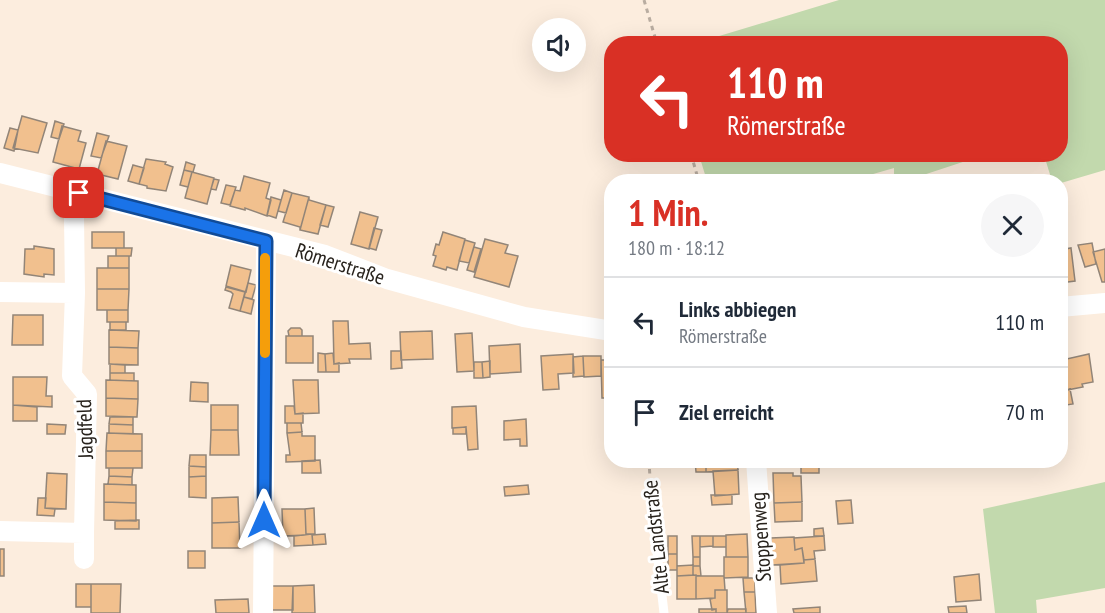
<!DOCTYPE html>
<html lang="de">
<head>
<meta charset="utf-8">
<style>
  :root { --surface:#fff; --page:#f6f6f7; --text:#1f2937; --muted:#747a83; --line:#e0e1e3; --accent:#d93025 }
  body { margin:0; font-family:"PT Sans Narrow",sans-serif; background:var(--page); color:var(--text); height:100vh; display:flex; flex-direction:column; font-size:22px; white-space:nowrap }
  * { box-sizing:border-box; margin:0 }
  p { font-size:20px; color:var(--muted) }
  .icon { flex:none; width:33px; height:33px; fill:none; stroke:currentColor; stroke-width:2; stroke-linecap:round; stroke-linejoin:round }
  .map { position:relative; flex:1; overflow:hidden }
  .side { position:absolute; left:604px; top:174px; width:464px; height:294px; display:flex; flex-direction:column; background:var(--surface); border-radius:24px; box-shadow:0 6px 24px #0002 }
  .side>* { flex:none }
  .hud { position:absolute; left:604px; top:36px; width:464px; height:126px; border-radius:24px; box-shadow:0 6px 24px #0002; background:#d93025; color:#fff; overflow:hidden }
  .buttons { position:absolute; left:532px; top:18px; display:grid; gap:12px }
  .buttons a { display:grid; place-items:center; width:54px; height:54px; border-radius:50%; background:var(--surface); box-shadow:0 6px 24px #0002; font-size:30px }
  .pin { position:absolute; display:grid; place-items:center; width:51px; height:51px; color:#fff; margin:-26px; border-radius:12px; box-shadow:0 3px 9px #0006 }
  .me { position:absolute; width:66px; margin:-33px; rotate:0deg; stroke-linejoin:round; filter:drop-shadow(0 0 4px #0008) }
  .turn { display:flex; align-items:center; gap:21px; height:126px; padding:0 24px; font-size:27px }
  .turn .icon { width:78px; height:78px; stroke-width:2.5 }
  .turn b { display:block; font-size:42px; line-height:51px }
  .round { display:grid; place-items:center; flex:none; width:63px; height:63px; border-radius:32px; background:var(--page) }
  .summary { display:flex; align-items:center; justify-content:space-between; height:102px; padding:0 24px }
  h1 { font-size:36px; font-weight:800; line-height:45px; color:var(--accent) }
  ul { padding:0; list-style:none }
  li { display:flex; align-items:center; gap:18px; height:90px; padding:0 24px; border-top:2px solid var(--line) }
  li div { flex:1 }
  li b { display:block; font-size:22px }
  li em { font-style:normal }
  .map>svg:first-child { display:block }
  .green { fill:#c2d9ad }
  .building { fill:#f1c08e; stroke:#928578; stroke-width:1.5 }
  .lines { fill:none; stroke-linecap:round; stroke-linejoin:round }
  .path { stroke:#b9ada1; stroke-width:3; stroke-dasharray:4.5 4.5; stroke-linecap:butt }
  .service { stroke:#fff; stroke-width:9 }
  .minor { stroke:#fff; stroke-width:20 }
  .route-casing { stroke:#114b97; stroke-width:15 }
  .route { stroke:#1a73e8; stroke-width:10 }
  .slow { stroke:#f59e0b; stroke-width:10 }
  .labels { text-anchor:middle; stroke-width:6; stroke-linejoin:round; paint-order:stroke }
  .street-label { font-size:21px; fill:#27221c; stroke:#fff }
</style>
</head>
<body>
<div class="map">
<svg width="1105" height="613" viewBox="0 0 1105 613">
  <rect width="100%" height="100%" fill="#fcedde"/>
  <!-- green -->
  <path class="green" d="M839,0H1105V170L1061,183L1060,182L1052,181L1044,155L1060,154V44L696,43Z
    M699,155V154L984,155L902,182L894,181V168L849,181H707Z
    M1105,482V588L1036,600L1037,613H995L983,509Z"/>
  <!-- building -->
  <path class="building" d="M22,116L47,123L38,153L13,148Z
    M55,121L64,124L59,139L51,137Z
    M62,126L81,131L78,141L86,143L79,169L53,162Z
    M10,128L18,130L14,151L4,148Z
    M97,133L109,136L101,158L91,156Z
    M106,141L127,146L118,179L97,174Z
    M146,159L166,162L165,164L173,167L166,191L147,188V186L139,184Z
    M186,162L195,165L193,172L184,170Z
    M133,165L144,168L139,184L128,181Z
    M184,170L192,172L188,187L180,185Z
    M192,172L214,178L207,204L185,198Z
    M244,176L270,183L266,198L271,200L267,216L245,208V210L230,206L235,190L240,191Z
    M214,179L219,180L216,190L211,189Z
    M226,185L236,187L230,205L221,203Z
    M284,190L292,193L286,213L278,211Z
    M292,193L309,197L300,230V227L283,222Z
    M271,197L281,200L276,218L267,215Z
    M309,197V200L326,205L318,234L300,230Z
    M326,205L334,207L328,227L320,225Z
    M360,212L378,217L369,249L351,244Z
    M374,228L382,230L376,250L369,248Z
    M92,232H124V248H92Z
    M443,232L465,239L457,270L447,267L446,270L433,266L436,256L433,255L436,244L439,245Z
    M485,239L508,245L505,253L518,256L509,287L474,277Z
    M465,240L475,243L469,263L459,261Z
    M1092,243L1096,264L1085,267L1078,245Z
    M34,246L54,249V275L44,274V277L24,274L25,249H34Z
    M474,247L481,249L474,272L467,270Z
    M116,248H132L131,256H116Z
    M1071,248L1075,281L1060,283V250Z
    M1105,249V282H1102L1093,252Z
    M108,256H129V268H108Z
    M231,265L251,270L246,292L226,286Z
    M97,268H129V289H97Z
    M248,283L256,285L252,299L244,297Z
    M226,287L245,292L240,311L229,308L233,294L231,292L225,290Z
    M97,289H129L128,310H97Z
    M244,297L254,300L251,314L240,311Z
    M107,310H128V322H107Z
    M13,315H43V345H12Z
    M333,321H348L349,344L370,343L371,359H349L350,363L334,364Z
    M110,322H126V330H110Z
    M291,328H300L302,330V336H289L288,331Z
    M109,330L139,331L138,348L109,347Z
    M432,331L433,359L401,360L400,332Z
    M472,333L474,371L457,372L455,334Z
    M286,336H313V363H286Z
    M520,344L521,372L490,374L489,346Z
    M109,347L138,348V365L109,364Z
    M391,351H401L402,368L391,369Z
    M318,353L325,354L326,372H318Z
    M333,353L334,364L339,363V372H326L325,354Z
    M573,354L574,373L558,374L559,389L543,390L541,356Z
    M1089,354L1093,382L1082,384L1083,387L1067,390L1062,360Z
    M583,356L584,376L573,377V357Z
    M583,356H601V376L584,377Z
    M610,357H612V398H602L601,360H610Z
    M490,361V377L483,378L482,362Z
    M474,362H482L483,378H474Z
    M110,364L125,365V373H110Z
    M110,373H134V381L110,380Z
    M13,377H47L46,396H52V407L13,405Z
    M106,380L138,381V399L106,398Z
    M293,380H318L319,413L295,414Z
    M1065,381L1067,390L1070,389L1073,404L1060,406V382Z
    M191,382L208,383V402L190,401Z
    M106,398L138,399L137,417L106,416Z
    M13,405L37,407V421H13Z
    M211,405H238V430H211Z
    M285,406H294L295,414L303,413V423H285Z
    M476,406L478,449L468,450L466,427L452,428V407Z
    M110,417H133V425L109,424Z
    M526,419L527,446H520V439L504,440V421Z
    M287,423H301L302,432L287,433Z
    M47,424L66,425L65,434H47Z
    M109,424L133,425V434L109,433Z
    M466,427V434H453V428Z
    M211,430H238L239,455H210Z
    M302,432V436H315V461L286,462V455H290L287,433Z
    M107,433L142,434V451H106Z
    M106,451H142V468H106Z
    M190,455H206V467L189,466Z
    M320,460L321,473H302V461Z
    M695,460H706V472H696Z
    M706,460H737L738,470L706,472Z
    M794,460H810V464H794Z
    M801,465H819V473H801Z
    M189,466L206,467V476L189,477Z
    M109,468H133L132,477L109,476Z
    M738,470L739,494L715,496L713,471Z
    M47,473L67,474L66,509L45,508Z
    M773,473H793V476H801L802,502L774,503Z
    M109,476L132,477V485L108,484Z
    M206,476V498L189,497V477Z
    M104,484L136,485V503L104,502Z
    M528,485L529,494L505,496L504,487Z
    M711,495H732V504L712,505Z
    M238,497L239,522L212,523V498Z
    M38,498H46L45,508L55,509L54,516L37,515Z
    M851,500L853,523L838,524L836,501Z
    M104,502L136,503V521L104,520Z
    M802,502V521L775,522L774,503Z
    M314,508L315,534H306L305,509Z
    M282,509H305L306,535L283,536Z
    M136,520H139V529H115V521Z
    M239,522L240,548H212V523Z
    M823,528L824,536H814V529Z
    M312,534L313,545L294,546V536Z
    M325,534L326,544L313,545L312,535Z
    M747,534L748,557H726V535Z
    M668,536H677V554H668Z
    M692,536H700V557H693Z
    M700,536H713V546L700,547Z
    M713,536H726V547H713Z
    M824,536L825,550L814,551L815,559L804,560L802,548L795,550L794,538Z
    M794,537L795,550L802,548L804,563L772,565L771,538Z
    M0,549H4V576H0Z
    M188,551H205V568H188Z
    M668,554H677V570H668Z
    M693,557H700V566H693Z
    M724,557H748V577L724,578Z
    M815,559L817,581L781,584L780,565L804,563V560Z
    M693,565V575L677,576V566Z
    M693,566H700L701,576L693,575Z
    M979,574L981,600L956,602L954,577Z
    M696,575V599H677V576Z
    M696,576H724L725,590H715V598L696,599Z
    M743,578H755V592H744Z
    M76,584H91V607H76Z
    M91,584H121L120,613H91Z
    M314,585L315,613H292L293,586Z
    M271,586H293V610H272Z
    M715,590H727V613H716V609L712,610L710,599L715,598Z
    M744,592H755L756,613H746Z
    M248,599L249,613H216L215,600Z
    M966,606L967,613H949L948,607Z
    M820,607V613H794L793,609Z
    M699,609H716V613H699Z
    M728,609H746V613H727Z"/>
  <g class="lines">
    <!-- path -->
    <path class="path" d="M644,0L657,44
      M691,154L699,182
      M649,460L651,497"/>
    <!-- service -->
    <path class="service" d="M652,508L664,613"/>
    <!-- minor -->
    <path class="minor" d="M0,173L325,255L387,279L524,317L612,331
      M0,292L75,293
      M1060,307L1105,303
      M756,460L767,613
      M0,531L84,533L87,394L72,376L75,293L74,216L79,193
      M84,559V533
      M263,613L266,241"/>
  </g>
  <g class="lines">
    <!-- route casing -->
    <g class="route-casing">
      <path id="route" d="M79,193L266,241L264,520"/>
    </g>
    <!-- route -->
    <use href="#route" class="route"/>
    <!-- slow -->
    <path class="slow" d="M265,353V258"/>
  </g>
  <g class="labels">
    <!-- street labels -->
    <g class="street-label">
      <text transform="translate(340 264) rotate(18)" y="7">Römerstraße</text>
      <text transform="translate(85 429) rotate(-92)" y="7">Jagdfeld</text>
      <text transform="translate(656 537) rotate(-96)" y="7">Alte Landstraße</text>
      <text transform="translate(761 537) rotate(-94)" y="7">Stoppenweg</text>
    </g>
  </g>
</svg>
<div class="buttons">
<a><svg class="icon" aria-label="sound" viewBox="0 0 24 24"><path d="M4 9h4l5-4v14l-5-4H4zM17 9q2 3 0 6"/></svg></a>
</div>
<div class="pin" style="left:79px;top:193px;background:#d93025"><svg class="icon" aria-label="arrive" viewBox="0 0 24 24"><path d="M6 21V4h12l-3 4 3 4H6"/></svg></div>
<svg class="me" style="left:264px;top:520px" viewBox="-20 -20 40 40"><path d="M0-17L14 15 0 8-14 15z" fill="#1a73e8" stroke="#fff" stroke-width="4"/></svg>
<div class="hud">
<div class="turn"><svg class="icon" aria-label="left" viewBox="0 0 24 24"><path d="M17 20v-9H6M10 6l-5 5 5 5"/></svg><div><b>110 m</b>Römerstraße</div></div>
</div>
<section class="side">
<div class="summary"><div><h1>1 Min.</h1><p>180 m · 18:12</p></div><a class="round"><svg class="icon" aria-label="close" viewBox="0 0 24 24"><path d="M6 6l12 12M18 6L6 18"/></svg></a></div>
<ul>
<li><svg class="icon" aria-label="left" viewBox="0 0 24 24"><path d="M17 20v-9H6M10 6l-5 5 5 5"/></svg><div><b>Links abbiegen</b><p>Römerstraße</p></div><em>110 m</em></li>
<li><svg class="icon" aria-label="arrive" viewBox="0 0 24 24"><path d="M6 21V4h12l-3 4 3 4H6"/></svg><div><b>Ziel erreicht</b></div><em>70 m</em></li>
</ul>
</section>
</div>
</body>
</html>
